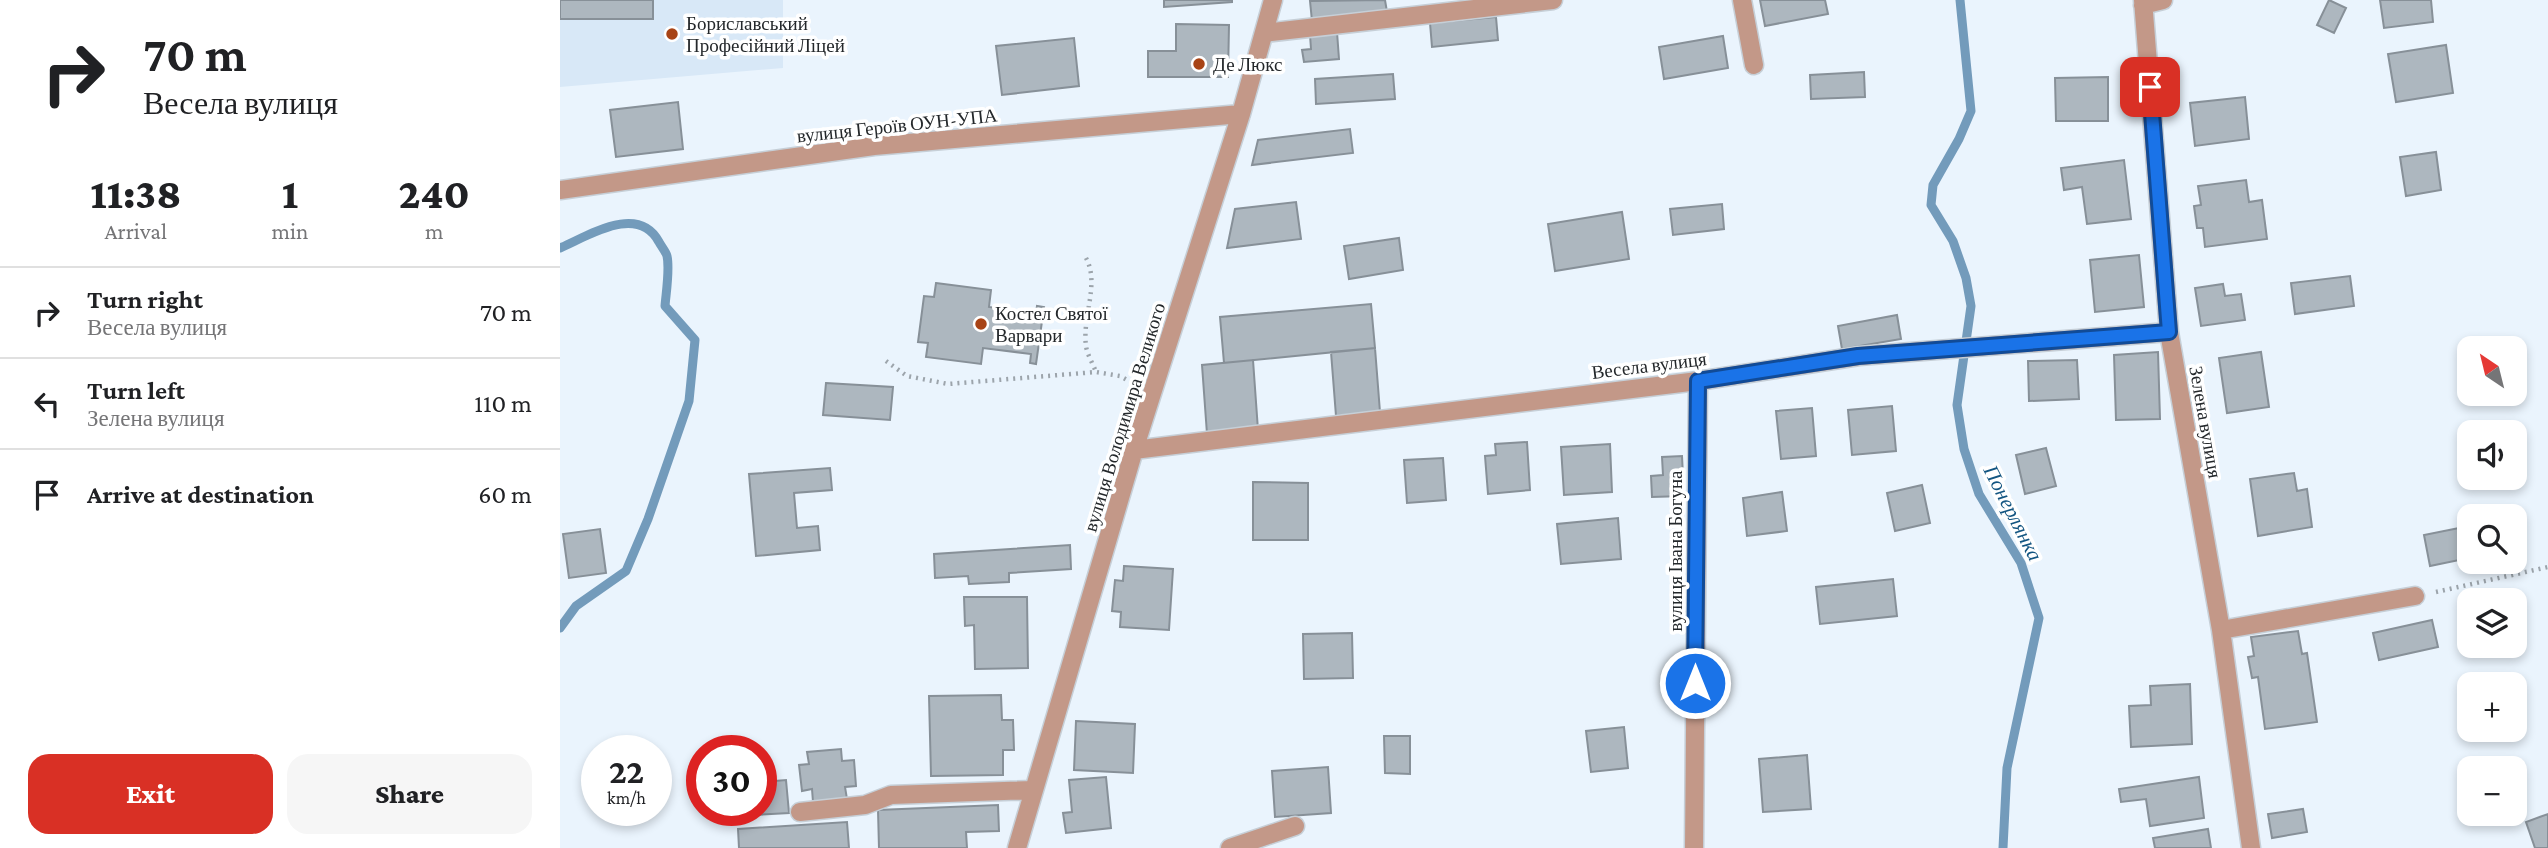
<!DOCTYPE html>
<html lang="en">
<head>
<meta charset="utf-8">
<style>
  :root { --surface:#fff; --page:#f6f6f6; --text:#202124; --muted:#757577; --line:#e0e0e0; --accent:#d93025 }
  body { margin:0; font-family:"Crimson Pro",serif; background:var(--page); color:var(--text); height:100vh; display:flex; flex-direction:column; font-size:26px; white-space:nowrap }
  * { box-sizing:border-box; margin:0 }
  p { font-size:23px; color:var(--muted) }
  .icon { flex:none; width:38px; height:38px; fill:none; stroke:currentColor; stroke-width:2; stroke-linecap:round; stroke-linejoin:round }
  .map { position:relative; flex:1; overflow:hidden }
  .sheet { display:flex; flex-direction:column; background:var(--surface); width:560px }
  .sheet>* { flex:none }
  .banner { background:#fff; color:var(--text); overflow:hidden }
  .needle { width:46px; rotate:325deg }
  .fabs { position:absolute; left:1897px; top:336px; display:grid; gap:14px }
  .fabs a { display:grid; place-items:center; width:70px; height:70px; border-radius:14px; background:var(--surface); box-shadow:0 4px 10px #0003; font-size:35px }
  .speed { position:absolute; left:21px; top:735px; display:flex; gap:14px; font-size:35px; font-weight:700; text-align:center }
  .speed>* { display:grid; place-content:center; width:91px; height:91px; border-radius:50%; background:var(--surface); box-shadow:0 4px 10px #0003; line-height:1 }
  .speed small { font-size:18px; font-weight:400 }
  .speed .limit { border:10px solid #d22; background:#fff; color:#111 }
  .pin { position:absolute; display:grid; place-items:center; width:60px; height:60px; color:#fff; margin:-30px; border-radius:14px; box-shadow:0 4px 10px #0006 }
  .me { position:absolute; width:77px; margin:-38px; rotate:0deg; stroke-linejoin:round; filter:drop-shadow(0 0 5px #0008) }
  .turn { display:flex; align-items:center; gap:24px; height:147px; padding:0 28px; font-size:32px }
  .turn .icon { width:91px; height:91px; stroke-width:2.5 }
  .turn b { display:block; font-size:49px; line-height:60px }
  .eta { display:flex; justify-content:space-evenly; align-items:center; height:119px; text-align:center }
  .eta b { font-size:42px; font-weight:800; line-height:49px }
  .button { display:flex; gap:14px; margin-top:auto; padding:14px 28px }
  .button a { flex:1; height:80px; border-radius:21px; background:var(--accent); color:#fff; font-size:28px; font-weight:800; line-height:80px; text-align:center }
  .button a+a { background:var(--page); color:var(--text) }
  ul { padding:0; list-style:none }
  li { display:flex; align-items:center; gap:21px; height:91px; padding:0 28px; border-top:2px solid var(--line) }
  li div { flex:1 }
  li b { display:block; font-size:26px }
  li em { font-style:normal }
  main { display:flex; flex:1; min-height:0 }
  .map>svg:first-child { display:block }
  .built { fill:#d8e8f7 }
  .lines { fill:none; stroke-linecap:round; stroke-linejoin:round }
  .stream { stroke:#739bbb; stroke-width:9 }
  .building { fill:#adb7bf; stroke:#879098; stroke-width:2 }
  .minor-casing { stroke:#c6cfd7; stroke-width:21 }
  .path { stroke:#9ca4ab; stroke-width:4.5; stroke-dasharray:2 5; stroke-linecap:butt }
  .minor { stroke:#c39888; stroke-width:18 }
  .route-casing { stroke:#114b97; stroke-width:18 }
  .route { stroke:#1a73e8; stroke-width:12 }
  .poi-dot { fill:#a84315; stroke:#fff; stroke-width:2.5 }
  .labels { text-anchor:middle; stroke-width:7; stroke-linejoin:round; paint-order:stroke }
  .poi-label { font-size:19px; fill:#24282b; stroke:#fff; text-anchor:start }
  .street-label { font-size:19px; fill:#24282b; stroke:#fff }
  .water-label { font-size:21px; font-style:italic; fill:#135581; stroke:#fff }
</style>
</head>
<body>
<main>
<section class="sheet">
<div class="banner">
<div class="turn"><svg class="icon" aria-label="right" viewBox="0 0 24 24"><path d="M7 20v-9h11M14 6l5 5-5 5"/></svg><div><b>70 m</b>Весела вулиця</div></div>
</div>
<div class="eta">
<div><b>11:38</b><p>Arrival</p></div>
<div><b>1</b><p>min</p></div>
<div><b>240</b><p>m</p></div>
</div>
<ul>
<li><svg class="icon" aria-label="right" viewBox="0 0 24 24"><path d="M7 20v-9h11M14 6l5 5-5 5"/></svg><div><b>Turn right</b><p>Весела вулиця</p></div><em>70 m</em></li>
<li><svg class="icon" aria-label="left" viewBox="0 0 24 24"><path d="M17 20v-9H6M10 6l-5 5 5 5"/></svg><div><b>Turn left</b><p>Зелена вулиця</p></div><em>110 m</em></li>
<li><svg class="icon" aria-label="arrive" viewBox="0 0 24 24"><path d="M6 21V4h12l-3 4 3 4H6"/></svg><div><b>Arrive at destination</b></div><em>60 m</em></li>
</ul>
<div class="button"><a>Exit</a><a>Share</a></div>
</section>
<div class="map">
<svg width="1988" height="848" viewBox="0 0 1988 848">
  <rect width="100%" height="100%" fill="#eaf4fd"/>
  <!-- built -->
  <path class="built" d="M0,0H223V68L0,87Z"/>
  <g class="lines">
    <!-- stream -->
    <path class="stream" d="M1400,0L1411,111L1399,139L1373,185L1371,205L1393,241L1406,278L1411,306L1397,405L1404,449L1419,494L1461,563L1479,618L1447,768L1443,848
      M0,248C28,236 78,203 99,242C101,246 106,252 107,256C110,269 106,293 105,306L135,340L129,401L88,519L66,571L16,606L0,628"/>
  </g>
  <!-- building -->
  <path class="building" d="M0,0H93V19H0Z
    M604,0H672V2L604,7Z
    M825,0L827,12L752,21L750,1Z
    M1200,0H1265L1268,14L1205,26Z
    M1769,0L1786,8L1774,33L1757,25Z
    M1820,0H1871L1873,22L1824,28Z
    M936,17L938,40L872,47L870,23Z
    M616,24L669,25L668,77H588V51H616Z
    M777,32L779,59L744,62L742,50L751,49L750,35Z
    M1163,36L1168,68L1104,79L1099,47Z
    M514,38L519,86L442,95L436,46Z
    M1886,45L1893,93L1836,102L1828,54Z
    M1304,72L1305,97L1251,99L1250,75Z
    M833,74L835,99L756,104L755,79Z
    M1548,77V121H1496L1495,78Z
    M1685,97L1689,139L1635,146L1630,103Z
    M118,102L123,149L56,157L50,110Z
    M790,129L793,153L692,165L698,140Z
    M1876,152L1881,190L1846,196L1840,157Z
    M1564,160L1571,219L1527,224L1522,187L1504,190L1501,168Z
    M1686,180L1689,202L1702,200L1707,239L1645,247L1643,228H1637L1634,206L1641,205L1638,186Z
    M736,202L741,239L667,248L675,209Z
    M1162,204L1164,229L1113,235L1110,209Z
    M1062,212L1069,259L995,271L988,224Z
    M839,238L843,270L789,279L784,246Z
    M1579,255L1584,307L1535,312L1530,260Z
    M1790,276L1794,306L1735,314L1731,283Z
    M376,283L431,290L429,307L476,314L477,306L484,307L476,364L470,363L471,354L423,348L421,364L366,357L368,343L358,342L364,296L374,297Z
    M1663,284L1665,296L1681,294L1685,320L1641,326L1635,288Z
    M811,304L815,348L664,363L660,317Z
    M1337,315L1341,339L1282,349L1278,326Z
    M815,348L820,412L776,416L771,352Z
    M1598,352L1600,419L1556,420L1554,355Z
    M1701,352L1709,407L1667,413L1659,358Z
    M693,360L698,430L647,434L642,365Z
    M1517,360L1519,399L1469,401L1468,361Z
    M266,383L333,387L330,420L263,415Z
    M1332,406L1336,451L1292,455L1288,410Z
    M1252,408L1256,456L1221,459L1216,411Z
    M967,442L970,490L928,494L925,456L936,455L935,444Z
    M1050,444L1052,492L1004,495L1001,447Z
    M1486,448L1496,486L1465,494L1456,455Z
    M1122,456L1124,496L1092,497L1091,476L1103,475L1102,457Z
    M883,458L886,500L847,503L844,460Z
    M270,468L272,490L234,493L237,528L258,526L260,550L196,556L189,474Z
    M1734,473L1737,491L1747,489L1752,527L1698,536L1690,479Z
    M693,482L748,483V540H693Z
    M1362,485L1370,523L1335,531L1327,493Z
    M1222,492L1227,531L1187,536L1183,498Z
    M1058,518L1061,559L1001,564L997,524Z
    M1909,526V558L1870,566L1864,535Z
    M40,529L46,573L9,578L3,534Z
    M510,545L511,569L449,573V582L409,584L408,576L375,578L374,554Z
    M564,566L613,569L609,630L560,627L561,612L552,611L555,580L563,581Z
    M1333,579L1337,616L1260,624L1256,587Z
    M404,597H467L468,668L415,669L414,625L405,626Z
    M1872,620L1878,647L1819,660L1813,633Z
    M1738,631L1742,654L1747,653L1757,722L1705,729L1698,677L1692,678L1688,657L1694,656L1691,637Z
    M792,633L793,678L744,679L743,634Z
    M1630,684L1632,744L1571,747L1569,706L1591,705L1590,686Z
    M441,695L442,720H453L454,750H443V775L371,776L369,696Z
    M516,721L575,724L573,773L514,770Z
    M1064,727L1068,768L1031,772L1026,731Z
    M824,736H850V774L825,773Z
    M281,749L282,761L294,760L296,786L285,787L287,799L253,802L252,789L242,791L239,765L249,764L247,752Z
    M1247,755L1251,809L1203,812L1199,759Z
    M768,767L771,813L715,817L712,771Z
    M546,777L551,828L506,833L503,813L512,812L509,780Z
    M1639,777L1644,818L1590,826L1586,799L1561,802L1559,789Z
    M226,780L229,813L159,817L158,810H201V782Z
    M438,805L439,831L406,832L407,848H319L318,810Z
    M1743,809L1747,832L1712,838L1708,814Z
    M1988,814V848H1975L1966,822Z
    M287,822L289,848H179L178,829Z
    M1648,829L1651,848H1595L1593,838Z"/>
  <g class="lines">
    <!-- minor casing -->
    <g class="minor-casing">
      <path id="minor" d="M1182,0L1194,65
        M1583,0L1609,332L1661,630L1691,848
        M1583,5L1603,0
        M704,33L993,0
        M0,190L314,146L681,114
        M574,450L1138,381L1299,356L1609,332
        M1661,630L1855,596
        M240,812L305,805L331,795L474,790
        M457,848L574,450L681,114L713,0
        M670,848L735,826
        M1134,848L1138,381"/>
    </g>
    <!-- path -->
    <path class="path" d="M526,258C540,284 522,316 526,346C527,354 533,364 536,372
      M326,361L347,376L388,384L536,372L560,376L569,381
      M1876,592L1988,567"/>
    <!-- minor -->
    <use href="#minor" class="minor"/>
  </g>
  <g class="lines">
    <!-- route casing -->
    <g class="route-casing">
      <path id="route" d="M1135,683L1138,381L1298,356L1609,332L1590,87"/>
    </g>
    <!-- route -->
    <use href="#route" class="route"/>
  </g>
  <!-- markers -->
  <g class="poi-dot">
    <circle cx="112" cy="34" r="7"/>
    <circle cx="639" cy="64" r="7"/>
    <circle cx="421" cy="324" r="7"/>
  </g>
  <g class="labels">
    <!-- poi labels -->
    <g class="poi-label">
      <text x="126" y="30">Бориславський<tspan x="126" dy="22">Професійний Ліцей</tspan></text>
      <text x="653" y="71">Де Люкс</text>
      <text x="435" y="320">Костел Святої<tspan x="435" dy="22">Варвари</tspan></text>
    </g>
    <!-- street labels -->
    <g class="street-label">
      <text transform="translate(337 125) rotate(-6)" y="7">вулиця Героїв ОУН-УПА</text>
      <text transform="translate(1089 365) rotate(-7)" y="7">Весела вулиця</text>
      <text transform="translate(564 417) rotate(-73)" y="7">вулиця Володимира Великого</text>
      <text transform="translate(1646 422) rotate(80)" y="7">Зелена вулиця</text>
      <text transform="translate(1115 551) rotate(-90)" y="7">вулиця Івана Богуна</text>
    </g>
    <!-- water labels -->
    <g class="water-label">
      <text transform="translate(1453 513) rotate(63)" y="7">Понерлянка</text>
    </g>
  </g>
</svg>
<div class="fabs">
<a><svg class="needle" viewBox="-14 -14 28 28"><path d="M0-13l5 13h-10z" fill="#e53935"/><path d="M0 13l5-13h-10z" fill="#757577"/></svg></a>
<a><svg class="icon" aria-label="sound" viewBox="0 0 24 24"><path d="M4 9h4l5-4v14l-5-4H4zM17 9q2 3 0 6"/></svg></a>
<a><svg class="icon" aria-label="search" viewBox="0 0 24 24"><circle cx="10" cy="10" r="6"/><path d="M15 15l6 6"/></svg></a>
<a><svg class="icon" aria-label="layers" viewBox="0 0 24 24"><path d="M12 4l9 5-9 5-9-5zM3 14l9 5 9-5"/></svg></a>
<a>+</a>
<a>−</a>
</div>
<div class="speed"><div>22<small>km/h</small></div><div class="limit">30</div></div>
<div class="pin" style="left:1590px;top:87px;background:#d93025"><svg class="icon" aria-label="arrive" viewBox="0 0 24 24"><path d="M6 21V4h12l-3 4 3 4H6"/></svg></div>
<svg class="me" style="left:1135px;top:683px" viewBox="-20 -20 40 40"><circle r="17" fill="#1a73e8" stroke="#fff" stroke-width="3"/><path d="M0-11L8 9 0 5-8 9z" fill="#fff"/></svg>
</div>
</main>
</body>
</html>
